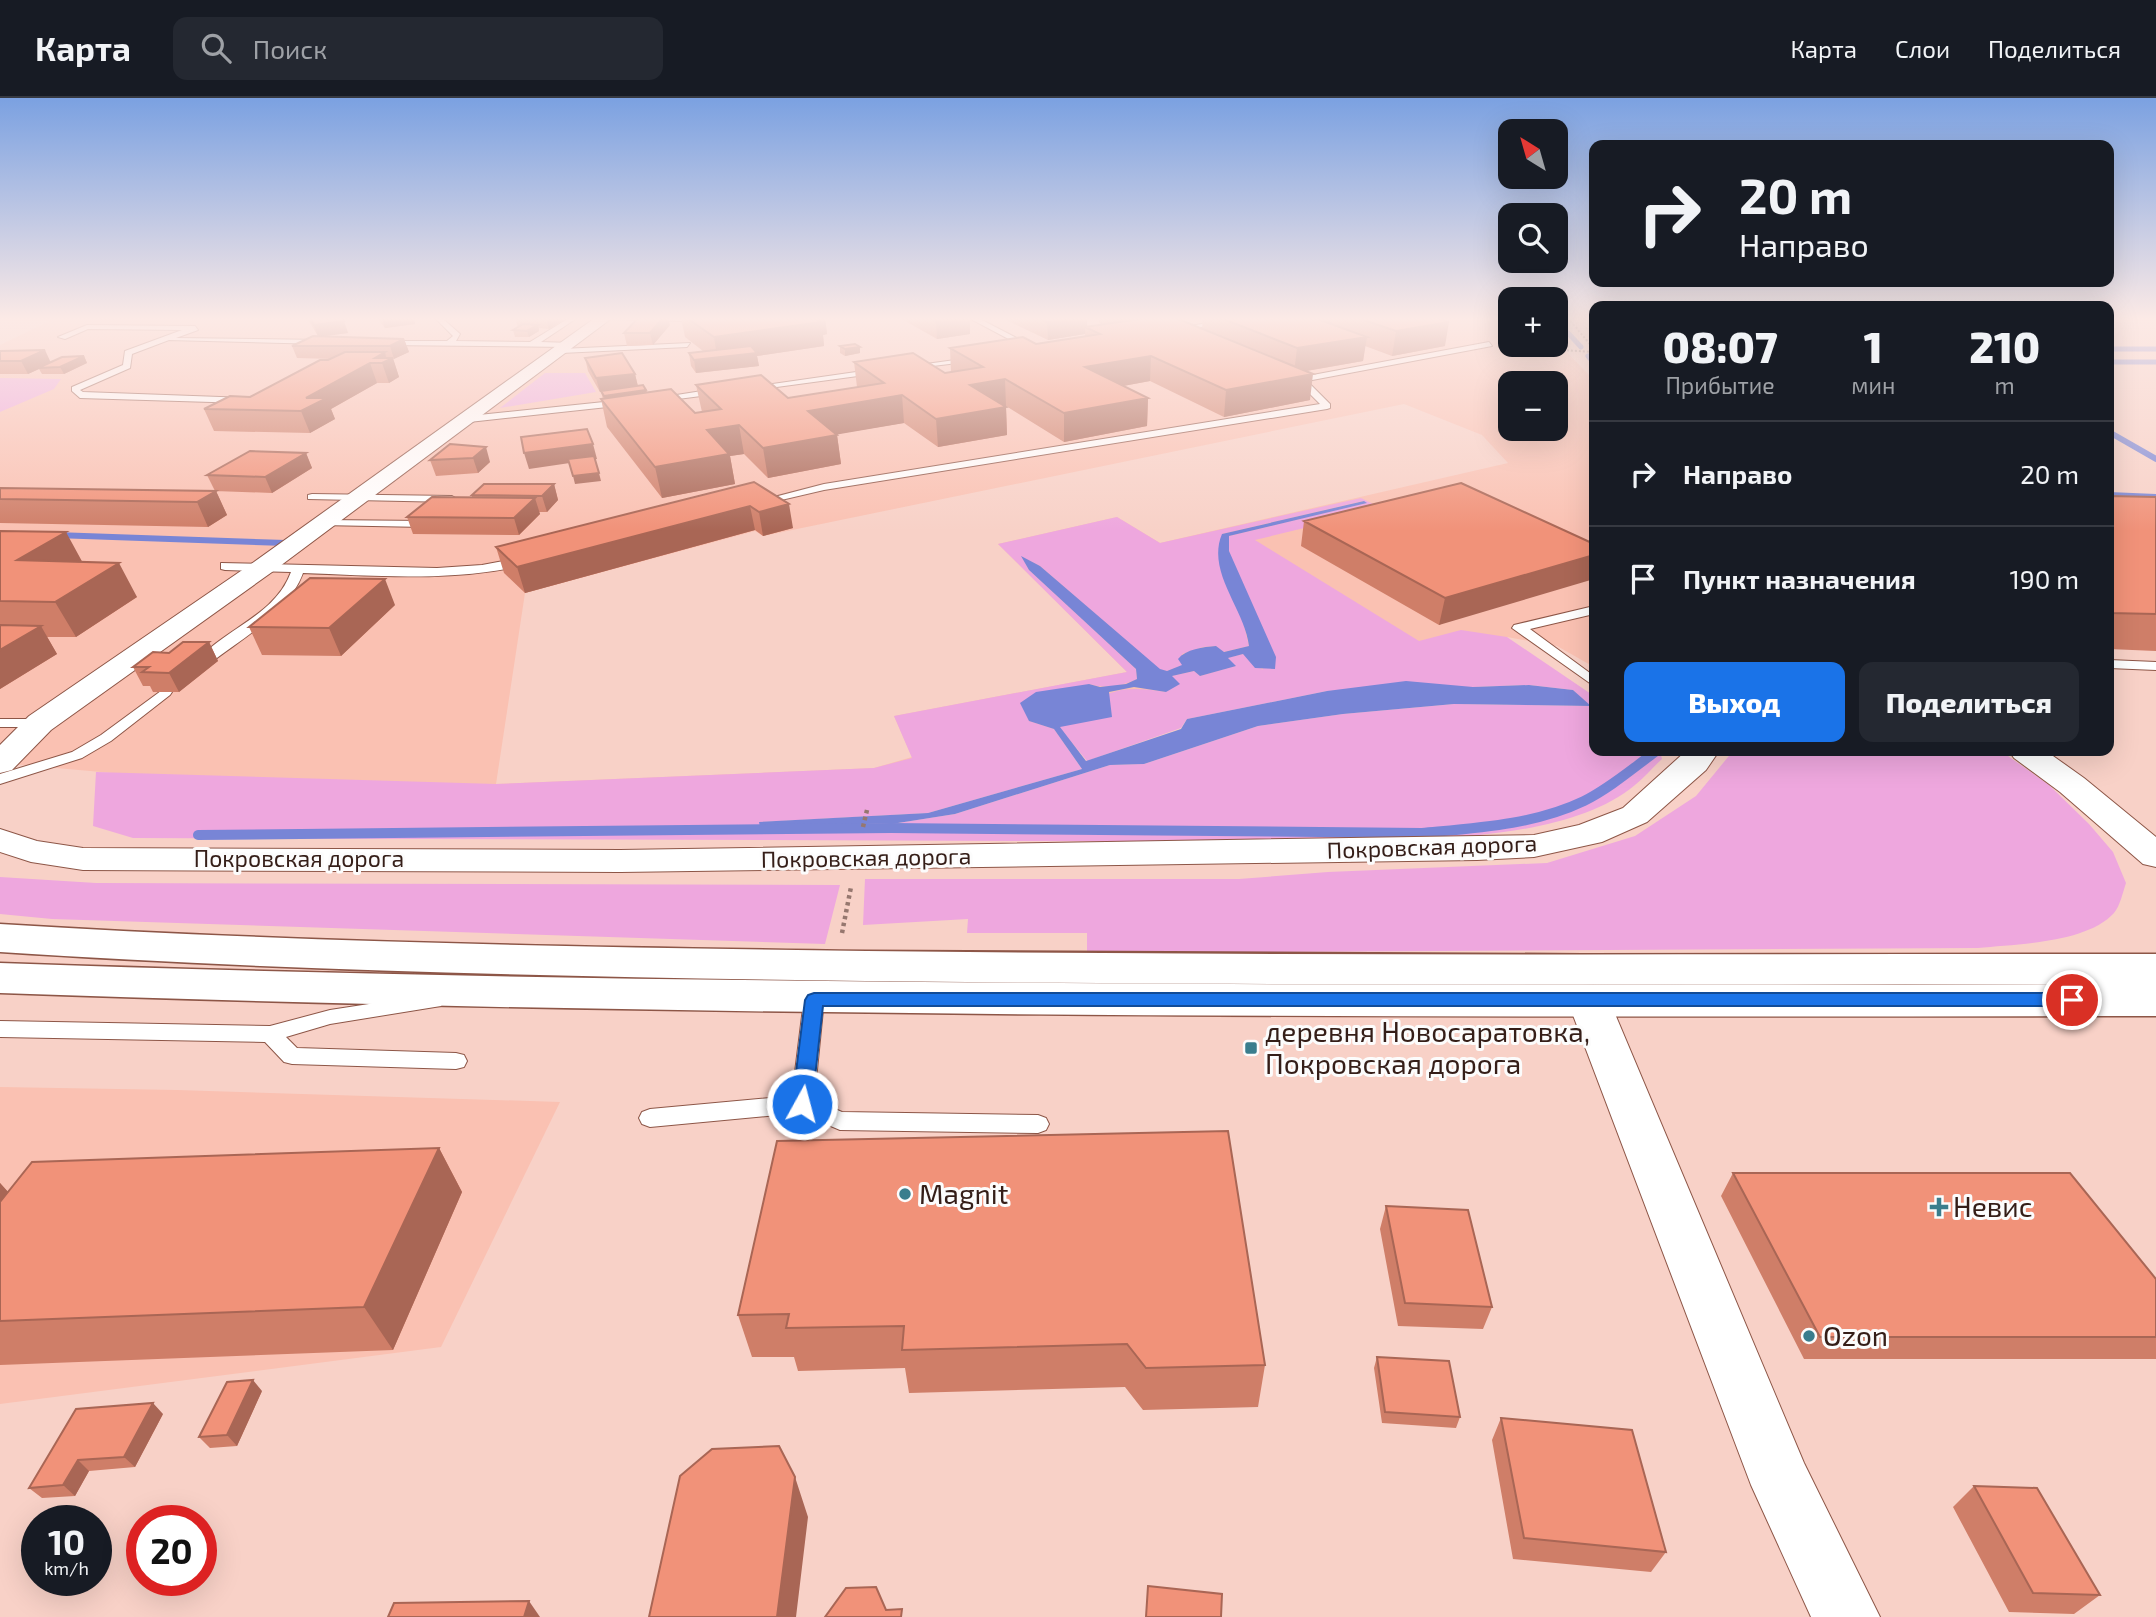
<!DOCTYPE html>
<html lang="ru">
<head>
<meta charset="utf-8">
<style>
  :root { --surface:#171b24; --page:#242831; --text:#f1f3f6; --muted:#9ea1a6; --line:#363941; --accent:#1a73e8 }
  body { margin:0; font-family:"Exo 2",sans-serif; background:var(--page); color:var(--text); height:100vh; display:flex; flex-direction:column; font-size:26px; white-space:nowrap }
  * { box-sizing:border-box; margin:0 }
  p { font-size:23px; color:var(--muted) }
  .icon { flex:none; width:38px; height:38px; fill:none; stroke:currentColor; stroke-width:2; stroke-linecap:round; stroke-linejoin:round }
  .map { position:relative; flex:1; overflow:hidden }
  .panel { position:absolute; left:1589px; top:203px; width:525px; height:455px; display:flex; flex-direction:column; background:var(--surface); border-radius:14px; box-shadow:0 7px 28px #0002 }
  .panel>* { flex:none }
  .banner { position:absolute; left:1589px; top:42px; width:525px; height:147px; border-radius:14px; box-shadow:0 7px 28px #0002; background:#171b24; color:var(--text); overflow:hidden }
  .needle { width:46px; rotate:323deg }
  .buttons { position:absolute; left:1498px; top:21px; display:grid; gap:14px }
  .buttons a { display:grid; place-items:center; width:70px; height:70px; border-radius:14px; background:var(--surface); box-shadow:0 7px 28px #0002; font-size:35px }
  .speed { position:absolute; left:21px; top:1407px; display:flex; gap:14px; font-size:35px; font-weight:700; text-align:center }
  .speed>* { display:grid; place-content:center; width:91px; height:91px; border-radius:50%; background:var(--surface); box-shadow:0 7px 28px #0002; line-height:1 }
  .speed small { font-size:18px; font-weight:400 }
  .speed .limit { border:10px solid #d22; background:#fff; color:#111 }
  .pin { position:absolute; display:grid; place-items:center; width:60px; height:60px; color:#fff; margin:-30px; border:4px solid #fff; border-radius:50%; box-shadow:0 2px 7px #0007 }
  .me { position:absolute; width:77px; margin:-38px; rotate:7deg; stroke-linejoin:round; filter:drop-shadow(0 0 5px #0008) }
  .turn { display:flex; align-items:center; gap:24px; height:147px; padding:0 35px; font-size:32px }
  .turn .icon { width:91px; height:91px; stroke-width:2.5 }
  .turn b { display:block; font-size:49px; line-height:60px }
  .eta { display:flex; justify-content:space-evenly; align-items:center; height:119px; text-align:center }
  .eta b { font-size:42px; font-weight:800; line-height:49px }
  .action { display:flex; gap:14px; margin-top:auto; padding:14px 35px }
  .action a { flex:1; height:80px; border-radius:14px; background:var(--accent); color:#fff; font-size:28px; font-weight:800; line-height:80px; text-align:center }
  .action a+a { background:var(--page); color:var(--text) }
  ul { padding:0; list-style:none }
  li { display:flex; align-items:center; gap:21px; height:105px; padding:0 35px; border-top:2px solid var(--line) }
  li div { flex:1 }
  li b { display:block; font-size:26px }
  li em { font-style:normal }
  header { display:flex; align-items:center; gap:42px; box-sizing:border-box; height:98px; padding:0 35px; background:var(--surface); border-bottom:2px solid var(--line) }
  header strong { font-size:33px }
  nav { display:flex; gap:38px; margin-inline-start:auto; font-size:24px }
  .search { width:490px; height:63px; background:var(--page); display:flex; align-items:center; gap:18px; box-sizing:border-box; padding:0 24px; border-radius:14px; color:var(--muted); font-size:26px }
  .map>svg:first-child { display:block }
  .built { fill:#fac1b2; fill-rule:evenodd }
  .green { fill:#eea7de; fill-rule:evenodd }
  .water { fill:#7885d6 }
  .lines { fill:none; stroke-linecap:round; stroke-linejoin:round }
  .stream-far2 { stroke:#7885d6; stroke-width:5 }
  .stream-far1 { stroke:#7885d6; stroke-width:6 }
  .stream { stroke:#7885d6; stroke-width:10 }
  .service-casing { stroke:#8d5647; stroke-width:2 }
  .minor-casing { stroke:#8d5647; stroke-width:2 }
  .secondary-casing { stroke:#8d5647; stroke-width:3 }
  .path-far1 { stroke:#96776f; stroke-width:2; stroke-dasharray:2 2; stroke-linecap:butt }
  .path { stroke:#96776f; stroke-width:4.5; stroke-dasharray:3.5 3.5; stroke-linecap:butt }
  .service { fill:#fff; fill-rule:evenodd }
  .minor { fill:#fff; fill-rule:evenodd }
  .secondary { fill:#fff; fill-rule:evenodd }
  .wall { fill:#cf7e68 }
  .shaded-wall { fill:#a96655 }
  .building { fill:#f19279; stroke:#a96655; stroke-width:2 }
  .route { fill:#1a73e8; stroke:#114b97; stroke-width:2 }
  .poi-dot { fill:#3a7d8d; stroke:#fcfcfc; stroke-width:2.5 }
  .labels { text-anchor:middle; stroke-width:6; stroke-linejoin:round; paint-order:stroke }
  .street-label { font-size:23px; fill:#351e18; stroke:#fcfcfc }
  .near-poi-label { font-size:28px; fill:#351e18; stroke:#fcfcfc; text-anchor:start }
</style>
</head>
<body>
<header>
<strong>Карта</strong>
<div class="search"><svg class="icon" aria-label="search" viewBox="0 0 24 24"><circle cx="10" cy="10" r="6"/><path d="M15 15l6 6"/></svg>Поиск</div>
<nav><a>Карта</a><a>Слои</a><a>Поделиться</a></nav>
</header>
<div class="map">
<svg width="2156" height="1519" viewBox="0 0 2156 1519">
  <rect width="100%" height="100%" fill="#f8d1c7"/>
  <!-- built -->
  <path class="built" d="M56,220H1510V247H1556V243L1594,282V569L1557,548L1507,539L924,686L541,713L0,665V247ZM1510,285H1556V331H1510ZM1404,306L1482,337L1508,365L1160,445L1117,419L998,446L1127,574L894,618L912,659L874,670L496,686L525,495L755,433L763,438Z
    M0,989L177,992L560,1004L441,1249L0,1306Z"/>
  <!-- green -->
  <path class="green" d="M545,275H585L596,294L500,310Z
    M0,280L61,281L54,291L0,314Z
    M1361,400L1383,411L1255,442L1419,543L1461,532L1507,539L1594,598V653H1660L1662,661C1653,669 1645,679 1635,687C1567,744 1424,740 1339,744L133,740L93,728L96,674L496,686L874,670L912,660L894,618L1127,574L998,446L1117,419L1160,445ZM1363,403L1366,405L1229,438V453L1263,572L1243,556L1227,560L1235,568L1200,578L1194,573L1172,578L1166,594C1109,585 1104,597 1059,629L1087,663L1181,630L1187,621L1327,593L1473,589L1529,587L1573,592L1589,608L1454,606L1343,616L1258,628L1144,666L1110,667L955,716L898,725L760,728V724L928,715L1082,671L1054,631L1029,623L1089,586C1105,591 1122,588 1137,581L1136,571L1029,472L1022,459L1040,468L1160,572L1167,573L1183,567L1182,556L1203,549L1216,548L1223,554L1249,548L1222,436Z
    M1733,653H2001L2049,687L2089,726L2113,754L2126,785C2123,794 2120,808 2114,815C2087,845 2017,846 1978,850L1087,855V835H967L968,821L863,827L865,781H1239L1328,774L1547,765L1635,738L1696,698Z
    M0,779L96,785L840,787L825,846L52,821L0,816Z"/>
  <!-- water -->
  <path class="water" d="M1364,403L1367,405L1229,438V453L1276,559L1275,571L1255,570L1243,556L1228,560L1236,568L1200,578L1194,573L1172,578L1180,586L1166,594L1134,589L1109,594L1112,619L1060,629L1086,663L1181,631L1187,621L1327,593L1406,583L1473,589L1529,587L1573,592L1591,608L1454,606L1343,616L1258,628L1144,666L1110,667L955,716L898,725L760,729L759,724L928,715L1082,671L1054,631L1029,623L1020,605L1036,594L1089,586L1100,589L1126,586L1137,581L1136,571L1029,472L1021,458L1040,468L1160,571L1167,573L1182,567L1178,561C1186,551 1203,549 1216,548L1224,554L1249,548C1245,511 1206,474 1222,436Z"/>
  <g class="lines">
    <!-- stream-far2 -->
    <path class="stream-far2" d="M1556,222L1581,249
      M2109,251H2156
      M1588,258L1594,265
      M2109,264H2156"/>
    <!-- stream-far1 -->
    <path class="stream-far1" d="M2109,334L2156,361
      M2109,397L2156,399
      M55,437L286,445"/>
    <!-- stream -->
    <path class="stream" d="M198,737L891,730L1422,735C1476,730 1534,727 1584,703C1610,690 1632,671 1655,654"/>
    <!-- service casing -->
    <g class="service-casing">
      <path id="service" d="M435,220H442L460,236L456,243L530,244L569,220H577L541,244L572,245L569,249L383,247L379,245L383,243H447L453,238Z
        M688,220L685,223L600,221L601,220Z
        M969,220H978L1038,251L1031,253Z
        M1234,220H1252L1173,234L1169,232Z
        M87,227L195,228L198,232L176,240L324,242L328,244L324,246L169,242L132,256L130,270L80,292L83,294L248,300L249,302L245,305L80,300L72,293V289L123,267L125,253L182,232L88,231L65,241L58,239Z
        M1489,244L1492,248L1307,283L1330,306V310L1327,311L824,392L756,408L751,405L824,386L1320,306L1298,284L1290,280V276L1302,279Z
        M690,245L687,249L561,255L557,253L561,251Z
        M977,259L974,263L908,271L904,269Z
        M877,271L880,275L748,293L744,290Z
        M721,290L724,295L655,304L651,301Z
        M623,302L626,303V307L469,324L464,321L469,318Z
        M312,396L452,398L457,401L452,404L308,401V397Z
        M324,422L425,423L431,426L425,429L320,427V423Z
        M525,459L531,463L529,466C456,484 378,478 303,475C288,516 242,540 209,566H199L197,563C225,530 275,518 291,474L225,472L221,471V465L437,470L482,467Z
        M1594,508V516L1530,531L1594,578V588L1512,530L1514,527Z
        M2109,562L2156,564V572L2109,570Z
        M165,590L170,591L172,594L170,597L111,643L82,660L0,686V676L72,654L101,637Z
        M0,621H40L47,625L40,629H0Z
        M814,895L821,897L824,902L814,1002L842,1014L1038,1017L1046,1020L1049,1026L1046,1032L1038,1035L840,1032L800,1015L650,1029L642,1026L639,1020L642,1014L650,1011L792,998L804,902L807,897Z
        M434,896L441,898L444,903L441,908L330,926L286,939L297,950L456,955L464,957L467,963L464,969L456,971L292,966L284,964L265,944L0,939V923L270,928L330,912Z"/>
    </g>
    <!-- minor casing -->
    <g class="minor-casing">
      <path id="minor" d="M595,220H612L272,474L51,632L12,672L0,675V647L29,618L254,464Z
        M1686,653H1719L1706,672L1647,724L1602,744L1534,759L1477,762L620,774L83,772L31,764L0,754V731L37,743L83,750L620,752L1534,737L1579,727L1623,710Z
        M2009,653H2046L2084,680L2156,739V769L2143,766L2060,694L2014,660Z
        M1589,889L1604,893L1610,904L1804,1365L1880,1519H1811L1751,1387L1568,904L1574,893Z"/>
    </g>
    <!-- secondary casing -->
    <g class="secondary-casing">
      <path id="secondary" d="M0,826C289,844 577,849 866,853C1296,858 1726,856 2156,856V886C1726,886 1296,888 866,883C577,879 288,873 0,854Z
        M0,865C719,890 1437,887 2156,886V918C1437,919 719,921 0,895Z"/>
    </g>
    <!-- path-far1 -->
    <path class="path-far1" d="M1568,220L1594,251
      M1511,249L1594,254"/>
    <!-- path -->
    <path class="path" d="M863,729L867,712
      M842,835L851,789"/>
    <!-- service -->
    <use href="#service" class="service"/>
    <!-- minor -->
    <use href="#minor" class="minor"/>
    <!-- secondary -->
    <use href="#secondary" class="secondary"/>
  </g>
  <!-- wall -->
  <path class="wall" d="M98,220H118L113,222H99Z
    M307,220H342L348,235L323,238L404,241L409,254L393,261L399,279L389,285H377L331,311L335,321L310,335L214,333L204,311L250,299L332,261L297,260L292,248L318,238Z
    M377,220H414L415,226L385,230Z
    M515,220H567L549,231L539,230V233L529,239H515L513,232L518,230Z
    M681,220H825L827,236L823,237L824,248L757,258L759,268L696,275L691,268L689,255L703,253L685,239Z
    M900,220H970V236L937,241Z
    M1002,220H1087V229L1104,227L1099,225V220H1176L1202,231L1203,220H1436L1445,248L1392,258L1365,248L1363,263L1307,273L1310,302L1224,319L1150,283L1123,288L1148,300L1147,328L1064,344L1006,308H1005L1006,309L1007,337L938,349L904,325L836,336L837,337L841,366L768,380L744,356L730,358L735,386L662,400L607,329L601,301H603L601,294H600L588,273L585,260L635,276L638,288L646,292L647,294L695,315L702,314L696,287L788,300L857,289L854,264L945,275L951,274L950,250L1036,246L1085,239V236L1048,242Z
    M670,227L653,247L627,248L624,235Z
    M840,248L860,255L845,258L840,255Z
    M0,253L51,264L84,258L87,265L64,276H42L39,271L28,276H0Z
    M450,346L490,364L478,375L436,378L430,362Z
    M306,355L312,370L272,395L215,393L207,377Z
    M754,384L793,430L763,438L755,432L525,495L504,475L496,449Z
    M554,386L558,402L547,414H539L540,416L519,437L413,436L407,419L472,399V397Z
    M0,390L216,393L227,417L208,429L0,425Z
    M2109,398L2156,399V553L2109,551Z
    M1304,423L1594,446L1439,527L1301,448Z
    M0,433L83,464L137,499L76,539H47L57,556L0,591Z
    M395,507L341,558L262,557L249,529Z
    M209,544L218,563L179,594H153L150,588H143L133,569L169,555Z
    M777,1043L1265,1267L1258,1309L1143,1312L1125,1289L909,1295L905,1270L798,1273L794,1259H752L738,1217Z
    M439,1050L462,1094L393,1252L0,1267V1085L8,1094Z
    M1733,1075L2156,1181V1261H1804L1721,1098Z
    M1386,1108L1492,1209L1483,1231L1398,1228L1380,1131Z
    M1377,1259L1460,1319L1456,1330L1382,1325L1374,1270Z
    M262,1293L237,1348L210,1350L199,1339Z
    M163,1316L135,1369L89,1373L75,1398L42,1400L29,1390Z
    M1501,1320L1666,1454L1651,1474L1513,1461L1492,1342Z
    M1974,1388L2100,1497L2074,1516L2009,1514L1953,1409Z"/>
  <!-- shaded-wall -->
  <path class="shaded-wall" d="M382,220H414L415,226L385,230Z
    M546,220H567L549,231Z
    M663,220H668L670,227L653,247L650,235Z
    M807,220H825L827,236L823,237L824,248L757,258L759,268L696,275L694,262L717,259L714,239Z
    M956,220H970V236L937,241L936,223Z
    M1069,220H1087V230L1085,229V236L1048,242L1047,224Z
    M1119,220H1174L1119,233Z
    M344,223L348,235L318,239L314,227Z
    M1449,224L1445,248L1392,258L1396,233Z
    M538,227L539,233L529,239L527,233Z
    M1367,239L1363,263L1294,275L1297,250Z
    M404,241L409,254L394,261L390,248Z
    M860,249V255L845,258V251Z
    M45,252L51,265L38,270L39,271L28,276L21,263Z
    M385,254L387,263L393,260L399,279L389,285L382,265L375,260Z
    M84,258L87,265L64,276L60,269Z
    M1151,258L1150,283L1085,295V269Z
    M370,265L377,285L331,311L335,321L310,335L301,313L306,300Z
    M635,276L638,289L600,294L596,280Z
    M1313,276L1310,302L1224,319L1226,292Z
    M1005,281L1006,308L972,314L970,287Z
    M646,292L648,299L606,305L604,298Z
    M902,297L904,325L811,341L808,313Z
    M1148,300L1147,328L1064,344V315Z
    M1006,309L1007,337L938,349L936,321Z
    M739,327L744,356L730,358L735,386L662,400L655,369L707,332Z
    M837,337L841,366L768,380L763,350Z
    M593,346L597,361L529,371L524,355Z
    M486,349L490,364L478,375L473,360Z
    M306,355L312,370L272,395L265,379Z
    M599,375L601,383L575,386L573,378Z
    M554,386L558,402L547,414L542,398Z
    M216,393L227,417L208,429L197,404Z
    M535,400L540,416L519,437L514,420Z
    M789,406L793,430L763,438L759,414Z
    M750,408L755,432L525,495L517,469Z
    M66,434L84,467L17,462Z
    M1594,457V481L1439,527L1445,500Z
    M119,465L137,499L76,539L55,504Z
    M385,481L395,507L341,558L329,530Z
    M41,528L57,556L0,591V552Z
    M209,544L218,563L179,594L169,575Z
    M439,1050L462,1094L393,1252L364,1209Z
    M0,1085L19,1106L0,1130Z
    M253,1282L262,1293L237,1348L227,1337Z
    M153,1305L163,1316L135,1369L124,1359Z
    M78,1362L89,1373L75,1398L63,1387Z
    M795,1379L808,1419L796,1519H777Z
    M529,1503L540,1519H524Z"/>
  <!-- building -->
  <path class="building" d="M310,220H342L344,223L314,227Z
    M638,220H663L650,235H624Z
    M687,220H815L821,224L714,239Z
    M930,220H956L936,223Z
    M1040,220H1069L1047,224Z
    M1147,220H1176L1313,276L1226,292L1151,258L1085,269L1148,300L1064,315L1005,281L970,287L1006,309L936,321L902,297L808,313L837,337L763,350L739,327L707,332L729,356L655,369L601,301L671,291L695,315L721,311L696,287L761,277L788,300L884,285L854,264L913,255L945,275L983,269L950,250L1023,239L1036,246L1100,236L1085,229Z
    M1221,220H1315L1367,239L1297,250Z
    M1358,220H1436L1449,224L1396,233Z
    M523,226L538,227L527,233L513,232Z
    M313,238L404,241L390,248H292Z
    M855,246L860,249L845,251L840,248Z
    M751,248L757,255L694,262L689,255Z
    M45,252L21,263H0V253Z
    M345,254H385L375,260H393L382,265H370L306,300H327L301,313L204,311L230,298L250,299L320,262H328Z
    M622,255L635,276L596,280L585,260Z
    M84,258L60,269L38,270L62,259Z
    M643,287L646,292L604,298L601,293Z
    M587,331L593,346L524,355L521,339Z
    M450,346L486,349L473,360L430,362Z
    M250,353L306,355L265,379L207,377Z
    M594,358L599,375L573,378L568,361Z
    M754,384L789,406L759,414L750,408L517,469L496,449Z
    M1461,385L1594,446V457L1445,500L1304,423Z
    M484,386H554L542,398L472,397Z
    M0,390L216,393L197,404L0,401Z
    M2109,398L2156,399V516L2109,515Z
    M432,399L535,400L514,420L407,419Z
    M0,433L66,434L17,462L119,465L55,504L0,503Z
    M310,480L385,481L329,530L249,529Z
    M0,527L41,528L0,552Z
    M183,544H209L169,575L142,574L149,569H133L153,554L169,555Z
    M1228,1033L1265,1267L1146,1270L1127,1246L902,1252L904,1228L786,1230L789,1216L738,1217L777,1043Z
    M439,1050L364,1209L0,1223V1104L32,1064Z
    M1733,1075H2070L2156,1181V1239H1820Z
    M1386,1108L1468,1112L1492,1209L1405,1205Z
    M1377,1259L1449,1263L1460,1319L1385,1314Z
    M253,1282L227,1337L199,1339L227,1284Z
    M153,1305L124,1359L78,1362L63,1387L29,1390L76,1311Z
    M1501,1320L1632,1332L1666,1454L1524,1440Z
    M779,1348L795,1379L777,1519H649L680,1378L712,1351Z
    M1974,1388L2037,1390L2100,1497L2033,1495Z
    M1148,1488L1222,1496L1221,1519H1146Z
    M876,1489L886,1512L902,1511L901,1519H825L846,1490Z
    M529,1503L524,1519H388L394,1505Z"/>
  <!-- sky -->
  <linearGradient id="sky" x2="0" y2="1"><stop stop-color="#7ba1e1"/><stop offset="0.51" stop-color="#fceae6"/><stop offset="1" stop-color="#fceae6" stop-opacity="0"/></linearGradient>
  <rect width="2156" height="433" fill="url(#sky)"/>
  <!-- route -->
  <path class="route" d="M814,895H2072L2078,897L2081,902L2078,906L2072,908H823L812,1006L810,1011L802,1014L795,1011L792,1006L805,902L808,897Z"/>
  <!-- markers -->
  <g class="poi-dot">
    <rect x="1244" y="943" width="14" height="14" rx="3.5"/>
    <circle cx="905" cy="1096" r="7"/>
    <path d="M1935.5 1098.5h7v7h7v7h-7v7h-7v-7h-7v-7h7z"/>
    <circle cx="1809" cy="1238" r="7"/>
  </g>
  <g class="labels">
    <!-- street labels -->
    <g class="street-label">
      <text transform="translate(1432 749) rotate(-2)" y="8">Покровская дорога</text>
      <text transform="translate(866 760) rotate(-1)" y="8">Покровская дорога</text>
      <text x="299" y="769">Покровская дорога</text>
    </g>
    <!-- near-poi labels -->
    <g class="near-poi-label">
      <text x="1265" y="944">деревня Новосаратовка,<tspan x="1265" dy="32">Покровская дорога</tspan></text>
      <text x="919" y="1106">Magnit</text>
      <text x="1953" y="1119">Невис</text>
      <text x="1823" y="1248">Ozon</text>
    </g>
  </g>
</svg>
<div class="buttons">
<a><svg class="needle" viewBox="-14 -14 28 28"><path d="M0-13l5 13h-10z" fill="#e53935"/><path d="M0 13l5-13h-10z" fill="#9ea1a6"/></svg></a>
<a><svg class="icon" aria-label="search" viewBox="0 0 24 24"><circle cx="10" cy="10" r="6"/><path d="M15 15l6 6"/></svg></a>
<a>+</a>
<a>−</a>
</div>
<div class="speed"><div>10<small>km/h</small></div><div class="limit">20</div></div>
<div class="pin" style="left:2072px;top:902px;background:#d93025"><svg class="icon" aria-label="arrive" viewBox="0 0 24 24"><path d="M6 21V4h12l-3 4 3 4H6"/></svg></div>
<svg class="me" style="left:802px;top:1006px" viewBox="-20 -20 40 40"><circle r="17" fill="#1a73e8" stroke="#fff" stroke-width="3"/><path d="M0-11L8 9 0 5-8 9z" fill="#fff"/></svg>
<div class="banner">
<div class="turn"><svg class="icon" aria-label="right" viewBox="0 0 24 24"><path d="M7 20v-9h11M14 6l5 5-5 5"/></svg><div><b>20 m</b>Направо</div></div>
</div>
<section class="panel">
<div class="eta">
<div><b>08:07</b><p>Прибытие</p></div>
<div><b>1</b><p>мин</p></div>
<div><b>210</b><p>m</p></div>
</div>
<ul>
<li><svg class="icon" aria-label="right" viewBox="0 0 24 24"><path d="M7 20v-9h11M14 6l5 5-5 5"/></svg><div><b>Направо</b></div><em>20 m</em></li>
<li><svg class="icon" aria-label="arrive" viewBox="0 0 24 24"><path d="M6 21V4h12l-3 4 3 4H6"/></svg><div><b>Пункт назначения</b></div><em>190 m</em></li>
</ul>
<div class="action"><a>Выход</a><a>Поделиться</a></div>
</section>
</div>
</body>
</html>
